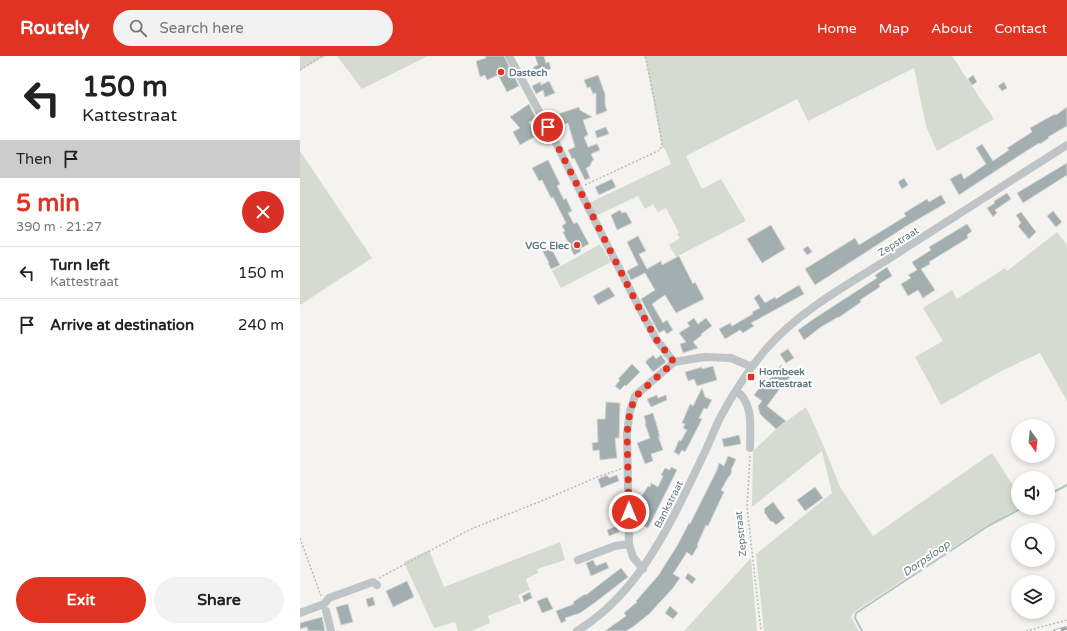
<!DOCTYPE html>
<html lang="en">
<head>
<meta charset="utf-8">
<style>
  :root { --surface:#fff; --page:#f2f2f2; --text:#222; --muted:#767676; --line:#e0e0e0; --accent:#e13322 }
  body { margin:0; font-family:"Varela Round",sans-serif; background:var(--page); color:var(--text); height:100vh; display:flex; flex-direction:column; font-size:15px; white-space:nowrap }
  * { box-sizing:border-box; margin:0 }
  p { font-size:13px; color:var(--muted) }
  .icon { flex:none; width:22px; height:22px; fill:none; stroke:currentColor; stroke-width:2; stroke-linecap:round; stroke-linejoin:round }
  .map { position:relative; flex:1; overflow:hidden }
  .sheet { display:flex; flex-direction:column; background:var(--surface); width:300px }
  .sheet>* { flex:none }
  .guide { background:#fff; color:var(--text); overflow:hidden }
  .needle { width:26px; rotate:165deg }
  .controls { position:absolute; left:711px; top:363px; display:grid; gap:8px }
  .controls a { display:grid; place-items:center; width:44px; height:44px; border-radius:50%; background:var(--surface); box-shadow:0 2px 6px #0003; font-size:20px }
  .pin { position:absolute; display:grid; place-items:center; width:34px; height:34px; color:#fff; margin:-17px; border:2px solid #fff; border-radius:50%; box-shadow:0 1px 4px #0007 }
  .me { position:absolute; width:44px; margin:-22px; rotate:0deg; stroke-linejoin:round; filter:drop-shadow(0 0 3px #0008) }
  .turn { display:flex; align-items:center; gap:14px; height:84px; padding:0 16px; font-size:18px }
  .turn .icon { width:52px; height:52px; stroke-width:2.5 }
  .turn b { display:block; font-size:28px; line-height:34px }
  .then { display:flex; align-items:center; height:38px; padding:0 16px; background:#0003; gap:8px; font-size:15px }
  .round { display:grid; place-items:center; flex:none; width:42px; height:42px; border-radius:21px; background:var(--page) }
  .overview { display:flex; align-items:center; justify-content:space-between; height:68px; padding:0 16px }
  h1 { font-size:24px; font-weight:800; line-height:30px; color:var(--accent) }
  .primary-button { display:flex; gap:8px; margin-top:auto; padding:8px 16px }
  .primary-button a { flex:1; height:46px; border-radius:24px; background:var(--accent); color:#fff; font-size:16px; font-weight:800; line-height:46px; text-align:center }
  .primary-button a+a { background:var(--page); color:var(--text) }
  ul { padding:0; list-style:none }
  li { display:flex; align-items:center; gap:12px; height:52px; padding:0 16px; border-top:1px solid var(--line) }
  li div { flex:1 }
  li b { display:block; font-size:15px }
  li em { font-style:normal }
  header { display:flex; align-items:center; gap:24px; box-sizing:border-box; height:56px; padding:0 20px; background:var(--accent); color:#fff }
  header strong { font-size:19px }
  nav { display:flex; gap:22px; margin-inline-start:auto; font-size:14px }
  .search { width:280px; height:36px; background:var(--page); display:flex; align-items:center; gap:10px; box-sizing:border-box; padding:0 14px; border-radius:22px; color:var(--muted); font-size:15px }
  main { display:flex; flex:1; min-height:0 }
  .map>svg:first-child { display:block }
  .green { fill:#d6dbd1 }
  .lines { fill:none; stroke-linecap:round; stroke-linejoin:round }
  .stream { stroke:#b4c3c5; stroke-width:2 }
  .building { fill:#a3aeb1; stroke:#d5d5d3 }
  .path { stroke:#b9bcbd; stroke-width:1.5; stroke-dasharray:2 2; stroke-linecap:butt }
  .minor { stroke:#bfc4c6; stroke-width:8 }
  .rail-casing { stroke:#9ea6aa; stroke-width:3.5 }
  .rail { stroke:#fff; stroke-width:2; stroke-dasharray:6; stroke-linecap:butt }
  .route { stroke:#e13322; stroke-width:7; stroke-dasharray:0 12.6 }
  .poi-dot { fill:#e13322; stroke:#fff; stroke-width:1.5 }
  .labels { text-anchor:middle; stroke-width:4; stroke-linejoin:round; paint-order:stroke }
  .poi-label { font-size:10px; font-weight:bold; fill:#637881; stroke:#fff; text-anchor:start }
  .street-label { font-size:10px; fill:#637881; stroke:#fff }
  .water-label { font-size:11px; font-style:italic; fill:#5f7b7f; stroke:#fff }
</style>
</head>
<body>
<header>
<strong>Routely</strong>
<div class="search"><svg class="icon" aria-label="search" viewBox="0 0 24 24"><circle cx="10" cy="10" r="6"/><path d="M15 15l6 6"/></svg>Search here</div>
<nav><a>Home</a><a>Map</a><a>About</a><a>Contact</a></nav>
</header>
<main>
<section class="sheet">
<div class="guide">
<div class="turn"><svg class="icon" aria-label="left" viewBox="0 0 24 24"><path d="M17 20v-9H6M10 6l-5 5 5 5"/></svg><div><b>150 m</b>Kattestraat</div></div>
<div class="then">Then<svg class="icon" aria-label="arrive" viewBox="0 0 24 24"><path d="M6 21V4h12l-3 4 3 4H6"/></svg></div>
</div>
<div class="overview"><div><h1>5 min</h1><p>390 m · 21:27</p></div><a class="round" style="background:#d93025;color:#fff"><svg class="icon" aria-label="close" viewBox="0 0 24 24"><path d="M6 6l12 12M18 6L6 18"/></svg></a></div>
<ul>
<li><svg class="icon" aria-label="left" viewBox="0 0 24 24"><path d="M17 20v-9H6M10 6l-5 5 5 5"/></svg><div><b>Turn left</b><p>Kattestraat</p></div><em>150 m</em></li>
<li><svg class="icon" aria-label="arrive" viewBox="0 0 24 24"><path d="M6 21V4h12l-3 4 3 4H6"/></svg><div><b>Arrive at destination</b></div><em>240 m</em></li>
</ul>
<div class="primary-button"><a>Exit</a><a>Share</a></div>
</section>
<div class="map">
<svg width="767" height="575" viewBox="0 0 767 575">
  <rect width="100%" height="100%" fill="#f4f3f0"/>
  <!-- green -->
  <path class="green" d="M0,0H26L0,14Z
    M37,0H128L62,33Z
    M345,0H652L694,63L637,95L626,70L614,12L508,65L497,43L386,100L402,133L421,123L446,165L376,201L369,189L380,182L377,178L379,177L366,152L358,156L353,148L345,153L338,140L296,160L289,147L371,108L365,93L362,91Z
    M0,95L72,202L0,249Z
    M757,176L767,189V345L740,297L701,315L641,349L615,301L643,285L623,252L652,234L657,243L705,212L707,215Z
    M300,188L311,206L261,232L252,215Z
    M506,351L525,393L540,431L573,480L692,397L718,437L719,452L684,471L554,556L551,561L559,575H464L456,498L532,437L522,395L452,451L453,395L476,373Z
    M260,486L265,504L237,513L238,517L226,523L230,534L218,539L221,547L188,560L190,567L171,575H158L155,566L134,572L104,506L129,494L144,531Z
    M451,502L457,575H384Z"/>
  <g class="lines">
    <!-- stream -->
    <path class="stream" d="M748,439L767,429
      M562,575L555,562L556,557L688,470L722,452"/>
  </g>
  <!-- building -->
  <path class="building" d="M185,0H204L219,30L207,36L198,19L187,24L185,19L180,21L176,5L186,2Z
    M235,0H244L246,7L249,6L251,13L236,18L233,11L238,9Z
    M298,19L305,38V48L307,55L296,59V37L293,38L290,31L287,32L284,24Z
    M673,19L677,26L672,29L668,23Z
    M249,25L255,37L245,41L243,34L236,38L232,30L240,26L241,29Z
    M704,26L707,32L702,35L698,30Z
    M229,48L236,62L229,66L236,80L220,89L213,76L220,72L210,61Z
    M279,51L280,54L292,61L283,64L288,79L284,81L288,91L297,88L300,94L291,98L294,104L292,105L290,110L286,112L290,122L285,124L274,102L272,103L268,94L275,91L268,67L262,69L259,62L253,64L251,58L257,56L258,58Z
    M767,51V70L748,81L749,82L740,88L739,87L720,99L659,139L650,123L661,117L664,123L686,108L676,92L682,88L693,105L709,94L707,92L732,76L730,72L755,58L756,59Z
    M306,71L309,78L297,82L295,75Z
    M248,104L260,128L257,130L264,144L266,142L272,155L268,157L274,168L277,166L289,188L281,192L280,196L274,199L263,176L265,175L262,170L266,167L253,141L251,142L242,124L239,125L232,112Z
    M767,107V119L723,147L717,137Z
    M604,122L608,129L602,133L598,126Z
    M312,123L316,131L299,139L295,131Z
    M707,137L711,143L695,154L697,157L693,161L687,152L695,147L694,145Z
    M641,139L646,147L608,169L515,229L505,213L555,182L559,189L606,160L604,157L627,143L629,146Z
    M320,154L322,157L326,156L332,167L317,174L311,159Z
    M753,155L762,166L756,171L747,160Z
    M721,156L736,176L729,183L718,170L721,167L716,159Z
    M667,168L672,175L667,179L668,182L629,206L630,208L621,213L635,234L623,242L618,234L608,240L601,228L611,222L608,219L617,214L612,206L631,194L629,191Z
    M471,169L485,193L462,207L447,183Z
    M338,180L346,195L339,198L347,213L361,205L362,209L379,200L393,228L395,226L404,243L376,257L365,239L352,248L363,267L367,264L373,274L367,278L364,274L359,277L341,243L355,234L345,217L331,224L327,215L338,209L327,186Z
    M250,190L260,209L251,213L248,207H249L242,194Z
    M508,190L512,196L507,199L503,193Z
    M587,211L592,220L579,228L580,231L560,244L561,246L538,262V261L521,271L504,284L498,274L515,262L577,222L575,219Z
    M499,229L504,238L451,267L454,270L443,277L440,274L425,283L419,273L430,267L432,270L453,258L452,256L460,252L454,242L459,238L465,247L475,241L476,243Z
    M309,231L315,240L298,249L293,240Z
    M394,262L398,268L406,262L412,270L401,278L402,279L393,286L398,292L383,297L380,288L386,286L379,277L390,270L387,267Z
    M488,293L494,302L486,307L480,298Z
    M353,299L356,303L361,299L366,306L353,316L346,307V305Z
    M332,308L340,316L326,330L325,329L320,334L315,330L320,324L318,323Z
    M481,309L493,318L481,331L467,350L486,365L476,373L460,358L458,350L462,345L454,339L464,326L466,328Z
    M413,310L417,324L397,330L394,323L388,325L385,316L402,311V313Z
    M402,332L405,341L412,344L407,353L404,352L399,362L402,363L385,396L382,394L379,399L374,396L379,384L381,385L387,374L383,372L385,368L382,367L390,348L393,350Z
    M357,339L358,342L366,339L367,344L351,351L347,343Z
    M306,346L320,347L319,382H315L317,402L300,404L299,394L293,395L292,387L298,386L297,363H305Z
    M353,357L357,370L360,382L358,380L363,394L351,398L353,405L345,408L337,387L350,382L345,368L346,367L344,360Z
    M439,379L441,388L424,391L422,383Z
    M428,400L436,403L431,414H432L430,420H429L421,434L424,436L408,470L406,469L397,489L398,490L392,500L387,496L373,518L380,522L373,532L349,558L334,570L326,575H305L326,560L324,557L337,546L336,545L358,520L377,490L389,467L390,468L417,414L419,407L424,410Z
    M371,411L377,414L348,472L338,467V462L343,453L336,449L348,430L350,431L351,427L358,431L363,420L361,419L365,412L370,414Z
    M307,419L309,422L317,419L319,425L301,432L298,423Z
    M515,431L523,442L505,455L497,444Z
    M473,446L485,462L476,469L472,465L471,466L464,456L465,455L464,453Z
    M316,470L319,476L309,480L307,474Z
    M293,504L296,510L306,506L309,512L291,520L286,507Z
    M321,512L328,521L293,548L280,557L265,562L266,565L261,567L256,555L274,548L273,546L285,538L286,539Z
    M388,517L396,523L392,528L385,522Z
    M107,525L114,541L93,551L86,535Z
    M230,536L232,542L224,546L222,540Z
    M73,541L75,549L68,551L66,543Z
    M247,541L253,553L242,557L237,545Z
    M48,548L53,566L41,569L36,551Z
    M370,550L378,557L373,563L365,557Z
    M22,561L25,575H8L7,571L0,573V567Z"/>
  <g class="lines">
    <!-- path -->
    <path class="path" d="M0,14L22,0
      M285,129L360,94L362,87L354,41L345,0
      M450,400L447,451L461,575
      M0,482L21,540
      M79,522L171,473L244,444L297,421L321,413
      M726,575L767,564"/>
    <!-- minor -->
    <path class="minor" d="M209,0L254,83L301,177L341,255L356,283L374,306
      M436,335C454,346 450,373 450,392
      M278,504L315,490L329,488
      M343,513L333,501L329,488L327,377L330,355L335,340L374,306L404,301L431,302L452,311
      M26,555L31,575
      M0,557L24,548L29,542L73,526L77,529
      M277,575C341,536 371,466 402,402C409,388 414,374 421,360C434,336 449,313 467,292C501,254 547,229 590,202C649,164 708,127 767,89"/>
    <!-- rail casing -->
    <g class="rail-casing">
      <path id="rail" d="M755,575L767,572"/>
    </g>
    <!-- rail -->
    <use href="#rail" class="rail"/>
  </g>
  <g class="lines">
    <!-- route -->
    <path class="route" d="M248,71L341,256L356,283L374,306L336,340L330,355L327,377L329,456"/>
  </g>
  <!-- markers -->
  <g class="poi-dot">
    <circle cx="201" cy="16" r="4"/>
    <circle cx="277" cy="189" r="4"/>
    <rect x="447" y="317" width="8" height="8" rx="2"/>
  </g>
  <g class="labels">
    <!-- poi labels -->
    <g class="poi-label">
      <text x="209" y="20">Dastech</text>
      <text x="269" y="193" text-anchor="end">VGC Elec</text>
      <text x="459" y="319">Hombeek<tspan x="459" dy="12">Kattestraat</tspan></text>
    </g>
    <!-- street labels -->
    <g class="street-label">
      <text transform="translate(598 185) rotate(-32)" y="4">Zepstraat</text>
      <text transform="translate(368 448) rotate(-63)" y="4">Bankstraat</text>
      <text transform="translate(440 478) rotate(-96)" y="4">Zepstraat</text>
    </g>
    <!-- water labels -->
    <g class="water-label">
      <text transform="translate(626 502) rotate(-34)" y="4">Dorpsloop</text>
    </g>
  </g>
</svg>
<div class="controls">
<a><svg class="needle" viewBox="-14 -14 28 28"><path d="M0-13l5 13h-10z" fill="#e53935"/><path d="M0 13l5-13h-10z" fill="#767676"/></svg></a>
<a><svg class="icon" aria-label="sound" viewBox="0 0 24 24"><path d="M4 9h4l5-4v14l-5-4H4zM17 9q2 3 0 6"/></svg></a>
<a><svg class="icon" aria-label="search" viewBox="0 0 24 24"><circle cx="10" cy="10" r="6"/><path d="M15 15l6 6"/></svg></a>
<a><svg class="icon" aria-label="layers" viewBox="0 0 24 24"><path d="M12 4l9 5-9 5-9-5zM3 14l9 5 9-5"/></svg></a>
</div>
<div class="pin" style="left:248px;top:71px;background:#d93025"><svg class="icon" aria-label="arrive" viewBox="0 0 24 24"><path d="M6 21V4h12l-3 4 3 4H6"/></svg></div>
<svg class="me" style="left:329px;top:456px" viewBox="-20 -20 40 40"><circle r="17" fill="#e13322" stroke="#fff" stroke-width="3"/><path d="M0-11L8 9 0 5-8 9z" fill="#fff"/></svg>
</div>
</main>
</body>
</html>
